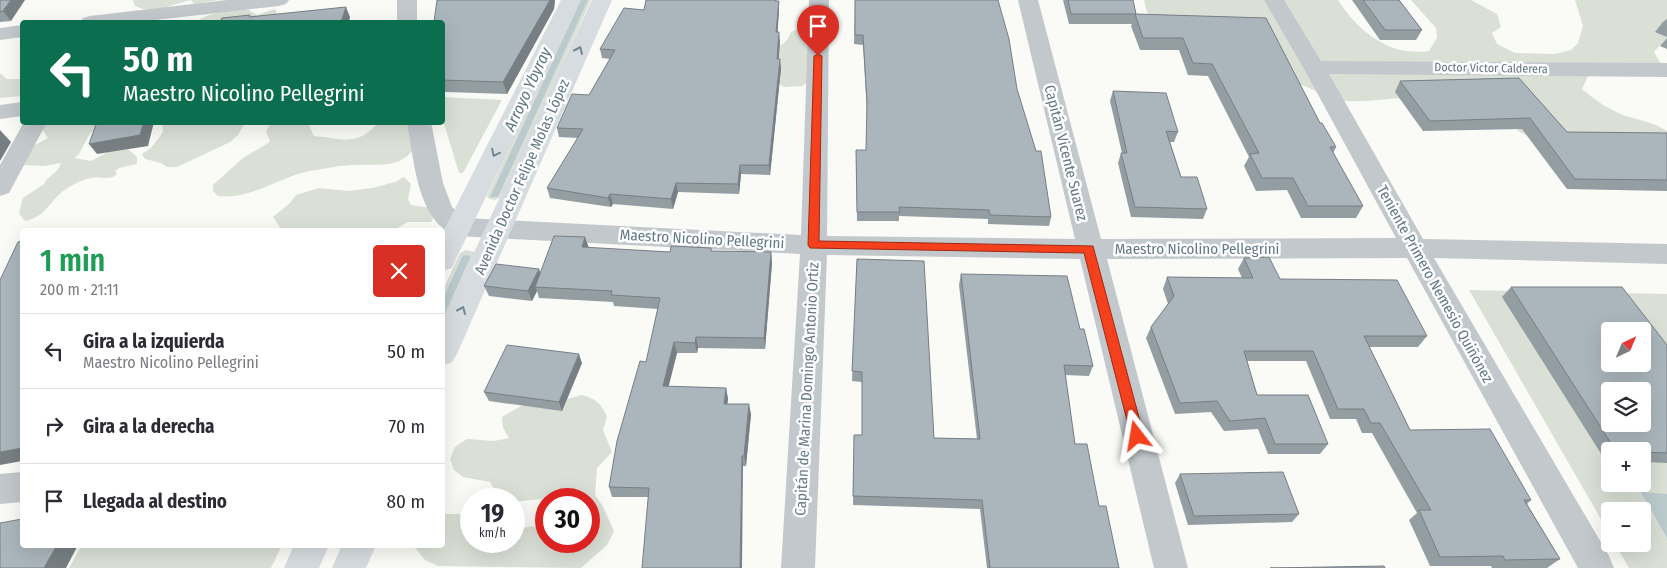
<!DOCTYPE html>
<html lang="es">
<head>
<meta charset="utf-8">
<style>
  :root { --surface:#fff; --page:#f2f2f3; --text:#2b2b33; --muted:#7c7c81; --line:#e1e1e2 }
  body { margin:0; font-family:"Fira Sans Condensed",sans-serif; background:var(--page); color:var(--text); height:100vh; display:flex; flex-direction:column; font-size:19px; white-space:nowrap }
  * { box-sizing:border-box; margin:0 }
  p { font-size:16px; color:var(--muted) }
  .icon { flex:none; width:28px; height:28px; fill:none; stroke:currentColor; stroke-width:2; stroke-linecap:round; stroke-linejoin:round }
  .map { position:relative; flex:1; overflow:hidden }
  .panel { position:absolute; left:20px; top:228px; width:425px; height:320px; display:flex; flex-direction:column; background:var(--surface); border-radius:5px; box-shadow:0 5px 20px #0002 }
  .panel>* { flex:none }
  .hud { position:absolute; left:20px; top:20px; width:425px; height:105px; border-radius:5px; box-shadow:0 5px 20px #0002; background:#0b6e4f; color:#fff; overflow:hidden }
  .needle { width:32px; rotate:44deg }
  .buttons { position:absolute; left:1601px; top:322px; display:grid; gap:10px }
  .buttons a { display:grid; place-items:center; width:50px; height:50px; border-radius:5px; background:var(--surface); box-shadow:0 5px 20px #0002; font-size:25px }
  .speed { position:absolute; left:460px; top:488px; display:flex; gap:10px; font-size:25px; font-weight:700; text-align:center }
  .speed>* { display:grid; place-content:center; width:65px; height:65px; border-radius:50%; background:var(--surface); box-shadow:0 5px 20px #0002; line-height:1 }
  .speed small { font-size:12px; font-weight:400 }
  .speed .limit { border:8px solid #d22; background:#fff; color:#111 }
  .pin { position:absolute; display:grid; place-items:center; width:42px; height:42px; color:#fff; margin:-51px -21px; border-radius:50% 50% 50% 0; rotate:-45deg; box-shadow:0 0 5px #0007 }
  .pin .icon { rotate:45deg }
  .me { position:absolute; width:55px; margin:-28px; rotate:346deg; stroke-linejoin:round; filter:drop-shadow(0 0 4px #0008) }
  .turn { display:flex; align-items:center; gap:18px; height:105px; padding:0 20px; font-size:22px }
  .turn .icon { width:65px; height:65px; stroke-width:2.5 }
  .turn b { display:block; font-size:35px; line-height:42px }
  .round { display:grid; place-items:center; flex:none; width:52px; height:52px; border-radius:5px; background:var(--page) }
  .overview { display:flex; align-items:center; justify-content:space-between; height:85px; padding:0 20px }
  h1 { font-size:30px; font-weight:600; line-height:38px; color:#1e9e55 }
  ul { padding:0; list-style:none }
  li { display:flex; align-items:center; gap:15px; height:75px; padding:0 20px; border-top:1px solid var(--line) }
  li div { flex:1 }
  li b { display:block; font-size:19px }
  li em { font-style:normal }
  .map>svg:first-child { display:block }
  .green { fill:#dae0d6; fill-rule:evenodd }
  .water { fill:#bbcacd }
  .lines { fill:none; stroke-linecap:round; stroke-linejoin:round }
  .minor { fill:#c2c8cc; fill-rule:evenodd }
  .major { fill:#d6dcdf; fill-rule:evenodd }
  .wall { fill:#939da2 }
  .shaded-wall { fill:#787f84 }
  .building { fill:#abb6bc; stroke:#787f84; fill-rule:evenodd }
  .oneway { stroke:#738792 }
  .route { fill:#f4401d; stroke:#9f2a13 }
  .labels { text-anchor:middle; stroke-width:5; stroke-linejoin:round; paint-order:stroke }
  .far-street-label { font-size:12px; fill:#627885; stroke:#fff }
  .street-label { font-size:15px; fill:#627885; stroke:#fff }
  .water-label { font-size:16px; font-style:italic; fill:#5d787e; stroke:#fff }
</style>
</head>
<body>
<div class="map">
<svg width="1667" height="568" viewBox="0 0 1667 568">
  <rect width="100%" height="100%" fill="#fafaf7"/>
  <!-- green -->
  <path class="green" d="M133,0H219L194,4L191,0C172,4 154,15 135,6Z
    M578,0H591L502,197L495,200L489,199L487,196Z
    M1144,0H1338C1358,31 1389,57 1429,51L1437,38L1436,28L1411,0H1471L1497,14L1501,27L1492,33L1497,44L1515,53L1555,54L1571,50L1578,43L1583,26L1575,0H1667V38L1654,52L1661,64L1589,74L1582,89C1595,100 1609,110 1626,116C1640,120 1655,123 1667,131V161C1623,156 1554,154 1517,130L1520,112C1484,108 1448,100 1412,98C1387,97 1363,104 1338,100L1155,24L1147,12Z
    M247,9L257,15L275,9L277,13C260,22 218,22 199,22L198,21C208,12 234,10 247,9Z
    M800,29L808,31L814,35L809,81L802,86L784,87L773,78L766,52C779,47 786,45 791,32Z
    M0,73L7,79H22V96L0,98Z
    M443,97L502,100L463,173H459L443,120Z
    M42,123H109L90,133L79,154L74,158L91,161L112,150L128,149L137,157V164L119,168L115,171L117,174C108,182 101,175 91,178C83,179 75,184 69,187C50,198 49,215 26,221L23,219L19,213L23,198L44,184C48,175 58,174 61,163L44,166L23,165L27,149L48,138L42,129Z
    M162,123V122L245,123L238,135L230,142L177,167H167L161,163L145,159L142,154L151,148L163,132Z
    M271,123H308L314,136C340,138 356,147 376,125L375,123H425C419,137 416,153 401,160C387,167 371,164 355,165C340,165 324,169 310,171C278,177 252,200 218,196L213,191V185L243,158L270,142L266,131Z
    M404,177L411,184L408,199L411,205L431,208L436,213L431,222H408L394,230H282L273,217L290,203L296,195L319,188L349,191L372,188L395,182Z
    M466,250L475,252L443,327V290L460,253Z
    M1469,290L1667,294V568H1629L1615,544H1642V511H1610V535ZM1610,331H1642V364H1610ZM1610,391H1642V424H1610ZM1610,451H1642V484H1610Z
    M582,395C596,399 602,404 607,417L603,430L612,452L597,468L595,495L602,505L614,531L607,545L581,568L438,566L425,560L413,545H442L443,514H457L471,517V541H514V530L532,526L546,534V541H589V499L549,498L514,502V499H500L490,482L463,477L454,470L450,459L455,447L467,439L494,441L509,438L503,428L502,417L526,403L556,402Z
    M82,545H282L271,568H69Z"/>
  <!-- water -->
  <path class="water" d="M581,0H588L498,197H490Z
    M463,255L471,256L443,318V299Z
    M1641,492L1667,494V538Z"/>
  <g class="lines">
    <!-- minor -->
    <path class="minor" d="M227,0H289L286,4L279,6L138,22H80L83,18L90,16Z
      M397,0H417V22H397Z
      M809,0H829L827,236L1075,239L1018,0H1038L1101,239L1396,238L1303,67L1264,0H1284L1321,61L1667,63V77L1329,74L1423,239L1667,244V264L1434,258L1609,556L1614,568H1578L1407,258L1107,259L1188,568H1154L1080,259L827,255L815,568H781L800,254L458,236C417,224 414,159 407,122H431L443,183L452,207L464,218L801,235Z
      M22,25V37L0,40V28Z
      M22,102V116L0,119V105Z
      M24,122H47L9,193L0,196V165Z
      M22,472V502L0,504V474Z"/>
    <!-- major -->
    <path class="major" d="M561,0H581L455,261L452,268L442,271V234Z
      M592,0H612L457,354L452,362L442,366V321Z
      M294,545H329L319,568H284Z
      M342,545H376L366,568H332Z"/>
  </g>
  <!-- wall -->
  <path class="wall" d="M0,0L11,21L0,22Z
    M437,0H555L554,9L507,94L446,92L442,91V22Z
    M646,0H777L776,1H779V10L777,32L780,42L778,59L781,68L770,175L741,174L739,194L678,192L673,209L613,204L611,207L550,198L547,188L578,138L559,137L557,128L589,95L610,59L602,58L600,49L644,10Z
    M855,0L1017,89L1051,217L1049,226L988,224V219L899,216V221H857L856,150H866L867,112L863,45L854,44Z
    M1063,0H1133L1136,14L1266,18L1320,123L1336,147L1333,153L1363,206L1356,218H1301L1287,190L1256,191L1244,166L1249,157L1208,76L1188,75L1179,50H1140L1131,26L1132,24H1069Z
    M1352,0H1399L1422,30L1416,40H1380Z
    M1667,19V37L1655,32L1663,22Z
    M1667,38V49L1660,46Z
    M1519,78L1567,132L1667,133V191L1567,189L1522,129L1423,131L1395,92L1400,81Z
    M1113,91L1178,132L1174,142H1170L1181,177L1207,209L1203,219L1131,217L1118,163L1121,153H1122L1110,101Z
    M588,248L670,252L711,248L712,251L771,252L772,263L765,349L698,348L697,353H677L668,387L726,388L728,399L727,404L751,414L746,466H743L648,497H612L609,487L646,362L658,309L614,306L613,302L539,298L537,291L532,301L489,296L484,286L539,269L540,273Z
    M1244,258L1280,279L1427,336L1418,347H1369L1410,430L1531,500L1527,504L1560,559L1547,568H1492L1491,566H1430L1409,520L1417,513L1372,433H1362L1356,419H1330L1306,361H1247L1257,395L1328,444L1320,454H1268L1258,429L1224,431L1211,412L1175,414L1146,338L1151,327L1168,304L1163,289L1167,277L1242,278L1238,269Z
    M857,259L934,438L977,439L959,285L961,274L1080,329L1093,366L1089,376L1065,375L1075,444L1099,506L1119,568H987L980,509L853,505L854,435H862V382L852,381Z
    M1511,287L1667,345V463L1642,462V451H1610V460H1605L1502,297Z
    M582,363L562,411L489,401L484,392Z
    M1180,474L1299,514L1292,522L1188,525L1175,483Z"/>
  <!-- shaded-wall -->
  <path class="shaded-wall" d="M11,0H25L11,21L3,11Z
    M550,0H555L554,9L507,94L503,82Z
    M779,1V10L777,42L776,32Z
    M346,7L350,17L349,22H341Z
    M779,32L780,42L778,68L777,59Z
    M780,59L781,68L770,175L769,165Z
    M144,122H154L148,146L97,154L89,144Z
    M0,130L11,142L0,161Z
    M740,165L741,174L739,194L738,184Z
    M676,183L678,192L673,209L671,199Z
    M610,194L613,204L611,207L608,198Z
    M585,237L589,248L582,247Z
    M771,252L772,263L765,349L764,338Z
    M539,269L542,279L535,287L537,291L532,301L528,291Z
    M696,337L698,348L697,353L695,343Z
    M674,342L677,353L666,397L663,386Z
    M579,354L582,363L562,411L559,402Z
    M726,388L728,399L726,414L724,404Z
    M749,404L751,414L746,466L744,456Z
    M22,448V461L0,465V452Z
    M742,456L743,466L742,568H740Z
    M57,545H78L66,568H44Z"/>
  <!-- building -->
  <path class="building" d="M0,0H11L3,11L0,12Z
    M437,0H550L503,82L442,80V22H434Z
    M646,0H775V1H779L776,32H779L777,59H780L769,165H740L738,184L676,183L671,199L610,194L608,198L547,188L583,129L557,128L572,94L589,95L615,50L600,49L624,8L644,10Z
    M855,0H998L1009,39L1017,89L1036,151H1041L1051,217L990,215L989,210L899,207L900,212H857L856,150H866L867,102L863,35H855Z
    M1068,0H1133L1136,14H1071Z
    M1363,0H1399L1422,30H1385Z
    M346,7L341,22H220L222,18L250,15L249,17Z
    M1135,14L1266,18L1320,123H1322L1336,147H1330L1363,206H1308L1293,178H1262L1250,154L1259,153L1212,64L1193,63L1183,38H1143Z
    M1519,78L1567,132L1667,133V180L1575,179L1530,118L1430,121L1400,81Z
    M1113,91L1166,93L1178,132L1166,131L1181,177H1197L1207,209L1135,207L1121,153H1127Z
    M97,122H144L140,135L89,144Z
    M554,236L585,237L582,247L670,252L671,246L711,248V251L771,252L764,338L696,337L695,343L674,342L663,386L726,388L724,404H749L744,456H742L740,568H642L649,488L609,487L617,441L640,361L646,362L660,298L611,295L612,291L535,287Z
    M22,241V448L0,452V280L18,242Z
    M1269,257L1280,279L1397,280L1427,336H1364L1410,430L1490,429L1531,500H1524L1560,559L1505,560L1503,556L1440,557L1419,510H1431L1380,423H1371L1364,409H1338L1313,351H1244L1257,395H1308L1328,444H1275L1265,418L1230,421L1217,401L1180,403L1151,327L1174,296L1167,277L1253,278L1244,258Z
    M857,259L924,261L934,438L980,439L961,274L1067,276L1080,329H1084L1093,366L1064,365L1075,444H1087L1099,506H1106L1119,568H990L982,500L853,496L854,435H862V372L852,371Z
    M496,264L539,269L528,291L484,286Z
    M1511,287H1622L1667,345V453L1642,452V451H1616ZM1610,331H1642V364H1610ZM1610,391H1642V424H1610Z
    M507,345L579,354L559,402L484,392Z
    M1283,472L1299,514L1194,516L1180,474Z
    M22,519V545H57L44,568H0V523Z
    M1384,566L1385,568H1270Z"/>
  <!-- one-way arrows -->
  <defs><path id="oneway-chevron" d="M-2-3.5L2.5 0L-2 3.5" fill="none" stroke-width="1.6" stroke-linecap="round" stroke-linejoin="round" transform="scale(1.25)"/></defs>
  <g class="oneway">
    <use href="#oneway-chevron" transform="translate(579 50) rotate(-66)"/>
    <use href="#oneway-chevron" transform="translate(495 153) rotate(116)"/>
    <use href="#oneway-chevron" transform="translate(462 310) rotate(-66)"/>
  </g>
  <!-- route -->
  <path class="route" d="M818,54L822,56L819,241L1093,246L1144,436L1142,440L1137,442L1133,440L1131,436L1084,253L810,248L808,245L814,56Z"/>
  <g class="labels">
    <!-- far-street labels -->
    <g class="far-street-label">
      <text transform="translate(1491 68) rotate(1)" y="4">Doctor Victor Calderera</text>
    </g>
    <!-- street labels -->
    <g class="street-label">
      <text transform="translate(1066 153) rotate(76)" y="5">Capitán Vicente Suarez</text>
      <text transform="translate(522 177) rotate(-66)" y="5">Avenida Doctor Felipe Molas López</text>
      <text transform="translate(702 239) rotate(3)" y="5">Maestro Nicolino Pellegrini</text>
      <text x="1197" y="254">Maestro Nicolino Pellegrini</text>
      <text transform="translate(1435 284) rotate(61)" y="5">Teniente Primero Nemesio Quiñónez</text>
      <text transform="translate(807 389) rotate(-87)" y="5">Capitán de Marina Domingo Antonio Ortiz</text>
    </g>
    <!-- water labels -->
    <g class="water-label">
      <text transform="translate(527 89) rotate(-65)" y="6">Arroyo Ybyray</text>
    </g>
  </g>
</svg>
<div class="buttons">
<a><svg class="needle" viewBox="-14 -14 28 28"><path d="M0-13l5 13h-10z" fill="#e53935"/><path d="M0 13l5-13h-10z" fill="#7c7c81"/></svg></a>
<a><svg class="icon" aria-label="layers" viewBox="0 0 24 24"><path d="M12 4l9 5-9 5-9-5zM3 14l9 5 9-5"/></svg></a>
<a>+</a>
<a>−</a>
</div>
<div class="speed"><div>19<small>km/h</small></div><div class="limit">30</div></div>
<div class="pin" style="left:818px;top:56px;background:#d93025"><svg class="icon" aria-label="arrive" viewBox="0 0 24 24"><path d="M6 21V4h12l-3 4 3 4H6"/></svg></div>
<svg class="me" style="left:1137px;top:436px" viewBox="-20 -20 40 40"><path d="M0-17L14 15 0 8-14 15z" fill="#f4401d" stroke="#fff" stroke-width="4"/></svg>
<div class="hud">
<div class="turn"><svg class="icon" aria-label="left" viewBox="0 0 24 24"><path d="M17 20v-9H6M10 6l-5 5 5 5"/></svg><div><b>50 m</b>Maestro Nicolino Pellegrini</div></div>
</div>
<section class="panel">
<div class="overview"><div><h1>1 min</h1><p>200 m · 21:11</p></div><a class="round" style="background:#d93025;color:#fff"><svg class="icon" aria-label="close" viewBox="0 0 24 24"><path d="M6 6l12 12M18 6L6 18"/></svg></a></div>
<ul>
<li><svg class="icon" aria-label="left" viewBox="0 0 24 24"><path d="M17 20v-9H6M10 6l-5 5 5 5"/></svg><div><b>Gira a la izquierda</b><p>Maestro Nicolino Pellegrini</p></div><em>50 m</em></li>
<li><svg class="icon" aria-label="right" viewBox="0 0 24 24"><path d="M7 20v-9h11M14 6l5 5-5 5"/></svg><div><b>Gira a la derecha</b></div><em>70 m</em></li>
<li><svg class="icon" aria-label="arrive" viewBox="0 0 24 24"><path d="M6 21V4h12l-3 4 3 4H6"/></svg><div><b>Llegada al destino</b></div><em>80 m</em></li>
</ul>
</section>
</div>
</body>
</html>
